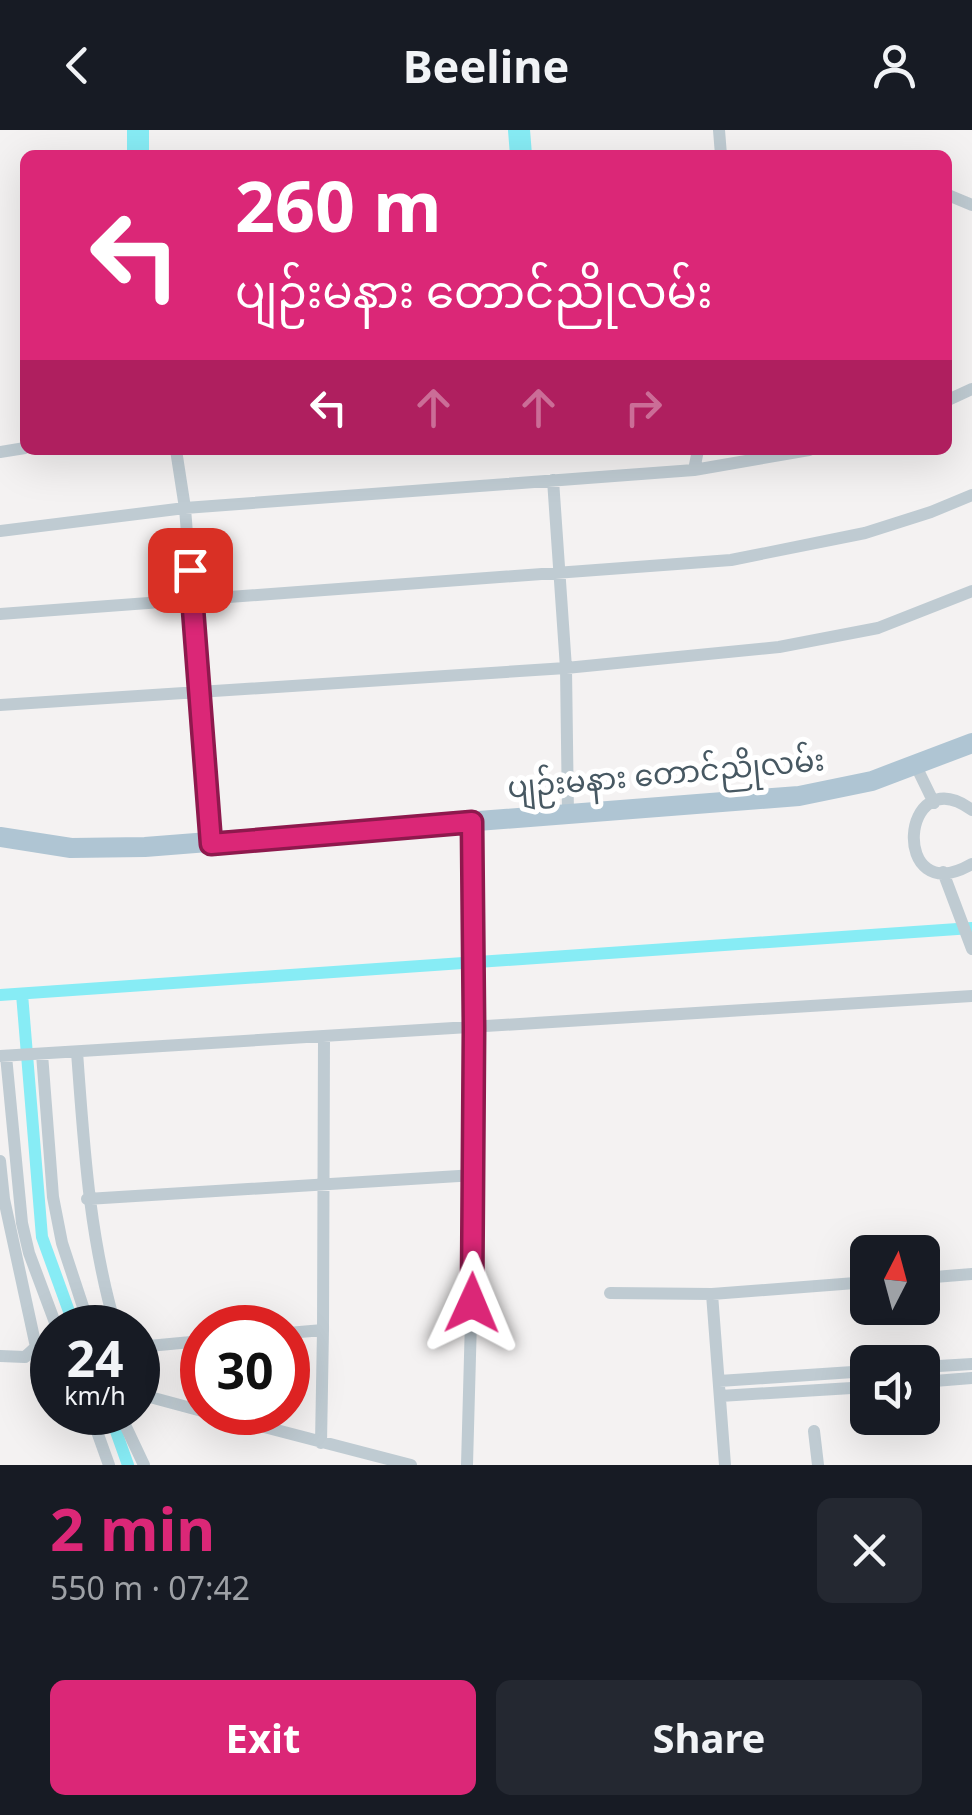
<!DOCTYPE html>
<html lang="en">
<head>
<meta charset="utf-8">
<style>
  :root { --surface:#171b24; --page:#242831; --text:#f1f3f6; --muted:#9ea1a6; --accent:#db2777 }
  body { margin:0; font-family:"Noto Sans","Noto Sans Myanmar",sans-serif; background:var(--page); color:var(--text); height:100vh; display:flex; flex-direction:column; font-size:38px; white-space:nowrap }
  * { box-sizing:border-box; margin:0 }
  p { font-size:32px; color:var(--muted) }
  .icon { flex:none; width:55px; height:55px; fill:none; stroke:currentColor; stroke-width:2; stroke-linecap:round; stroke-linejoin:round }
  .map { position:relative; height:1335px; overflow:hidden }
  .panel { display:flex; flex-direction:column; background:var(--surface); flex:1 }
  .panel>* { flex:none }
  .hud { position:absolute; left:20px; top:20px; width:932px; height:305px; border-radius:15px; box-shadow:0 10px 40px #0002; background:#db2777; color:#fff; overflow:hidden }
  .needle { width:65px; rotate:6deg }
  .fabs { position:absolute; left:850px; top:1105px; display:grid; gap:20px }
  .fabs a { display:grid; place-items:center; width:90px; height:90px; border-radius:15px; background:var(--surface); box-shadow:0 10px 40px #0002; font-size:50px }
  .speed { position:absolute; left:30px; top:1175px; display:flex; gap:20px; font-size:50px; font-weight:700; text-align:center }
  .speed>* { display:grid; place-content:center; width:130px; height:130px; border-radius:50%; background:var(--surface); box-shadow:0 10px 40px #0002; line-height:1 }
  .speed small { font-size:25px; font-weight:400 }
  .speed .limit { border:15px solid #d22; background:#fff; color:#111 }
  .pin { position:absolute; display:grid; place-items:center; width:85px; height:85px; color:#fff; margin:-42px; border-radius:20px; box-shadow:0 5px 15px #0006 }
  .me { position:absolute; width:110px; margin:-55px; rotate:1deg; stroke-linejoin:round; filter:drop-shadow(0 0 8px #0008) }
  .turn { display:flex; align-items:center; gap:35px; height:210px; padding:0 50px; font-size:45px }
  .turn .icon { width:130px; height:130px; stroke-width:2.5 }
  .turn b { display:block; font-size:70px; line-height:85px }
  .lanes { display:flex; align-items:center; height:95px; padding:0 50px; background:#0003; justify-content:center; gap:50px; direction:ltr }
  .lanes .off { opacity:.35 }
  .round { display:grid; place-items:center; flex:none; width:105px; height:105px; border-radius:15px; background:var(--page) }
  .summary { display:flex; align-items:center; justify-content:space-between; height:170px; padding:0 50px }
  h1 { font-size:60px; font-weight:700; line-height:75px; color:var(--accent) }
  .action { display:flex; gap:20px; margin-top:auto; padding:20px 50px }
  .action a { flex:1; height:115px; border-radius:15px; background:var(--accent); color:#fff; font-size:40px; font-weight:700; line-height:115px; text-align:center }
  .action a+a { background:var(--page); color:var(--text) }
  header { display:flex; justify-content:space-between; align-items:center; height:130px; padding:0 50px; background:var(--surface); font-size:45px; font-weight:700 }
  .map>svg:first-child { display:block }
  .lines { fill:none; stroke-linecap:round; stroke-linejoin:round }
  .canal { stroke:#87ecf5; stroke-width:12 }
  .river { stroke:#87ecf5; stroke-width:22 }
  .minor { stroke:#bfcbd2; stroke-width:12 }
  .primary { stroke:#afc5d3; stroke-width:20 }
  .route-casing { stroke:#8e194d; stroke-width:25 }
  .route { stroke:#db2777; stroke-width:18 }
  .labels { text-anchor:middle; stroke-width:10; stroke-linejoin:round; paint-order:stroke }
  .street-label { font-size:30px; fill:#475862; stroke:#fff }
</style>
</head>
<body>
<header><svg class="icon" aria-label="back" viewBox="0 0 24 24"><path d="M15 5l-7 7 7 7"/></svg>Beeline<svg class="icon" aria-label="person" viewBox="0 0 24 24"><circle cx="12" cy="8" r="4"/><path d="M4 21q1-7 8-7t8 7"/></svg></header>
<div class="map">
<svg width="972" height="1335" viewBox="0 0 972 1335">
  <rect width="100%" height="100%" fill="#f4f2f2"/>
  <g class="lines">
    <!-- canal -->
    <path class="canal" d="M22,864L42,1107L75,1198
      M0,865L972,798
      M113,1293L128,1335"/>
    <!-- river -->
    <path class="river" d="M138,0V25
      M519,0L521,25"/>
    <!-- minor -->
    <path class="minor" d="M719,0L721,25
      M948,65L972,75
      M948,270L972,259
      M176,320L185,378L211,714
      M0,322L25,318
      M694,340L698,320
      M553,350L566,538L568,685
      M0,401L185,378L694,340L809,320
      M0,484L731,430L865,403L931,382L972,365
      M0,575L566,538L779,517L878,498L972,461
      M916,636L934,673
      M972,680C900,627 889,782 972,734
      M943,742L972,819
      M77,922C84,1016 89,1107 116,1198
      M42,924L53,1067L62,1113L90,1198
      M0,926L972,866
      M6,926L22,1093L29,1123L57,1198
      M0,1031L4,1069L36,1217L25,1227L0,1226
      M87,1069L475,1045
      M922,1148L972,1144
      M610,1163L712,1164L868,1152
      M712,1164L725,1335
      M323,1200L324,908
      M288,1203L323,1200L321,1313
      M138,1217L202,1211
      M922,1237L972,1234
      M719,1251L868,1241
      M922,1252L972,1248
      M138,1257L150,1267L202,1281
      M720,1266L868,1257
      M90,1282L109,1335
      M119,1282L144,1335
      M207,1282L411,1335
      M814,1301L818,1335
      M467,1335L475,1045L471,692"/>
    <!-- primary -->
    <path class="primary" d="M0,707L71,718L145,717L799,666L872,651L972,613"/>
  </g>
  <g class="lines">
    <!-- route casing -->
    <g class="route-casing">
      <path id="route" d="M190,440L211,714L472,692L474,898L472,1173"/>
    </g>
    <!-- route -->
    <use href="#route" class="route"/>
  </g>
  <g class="labels">
    <!-- street labels -->
    <g class="street-label">
      <text transform="translate(666 644) rotate(-5)" y="10">ပျဉ်းမနား တောင်ညိုလမ်း</text>
    </g>
  </g>
</svg>
<div class="fabs">
<a><svg class="needle" viewBox="-14 -14 28 28"><path d="M0-13l5 13h-10z" fill="#e53935"/><path d="M0 13l5-13h-10z" fill="#9ea1a6"/></svg></a>
<a><svg class="icon" aria-label="sound" viewBox="0 0 24 24"><path d="M4 9h4l5-4v14l-5-4H4zM17 9q2 3 0 6"/></svg></a>
</div>
<div class="speed"><div>24<small>km/h</small></div><div class="limit">30</div></div>
<div class="pin" style="left:190px;top:440px;background:#d93025"><svg class="icon" aria-label="arrive" viewBox="0 0 24 24"><path d="M6 21V4h12l-3 4 3 4H6"/></svg></div>
<svg class="me" style="left:472px;top:1173px" viewBox="-20 -20 40 40"><path d="M0-17L14 15 0 8-14 15z" fill="#db2777" stroke="#fff" stroke-width="4"/></svg>
<div class="hud">
<div class="turn"><svg class="icon" aria-label="left" viewBox="0 0 24 24"><path d="M17 20v-9H6M10 6l-5 5 5 5"/></svg><div><b>260 m</b>ပျဉ်းမနား တောင်ညိုလမ်း</div></div>
<div class="lanes"><svg class="icon" aria-label="left" viewBox="0 0 24 24"><path d="M17 20v-9H6M10 6l-5 5 5 5"/></svg><svg class="icon off" aria-label="ahead" viewBox="0 0 24 24"><path d="M12 20V5M6 11l6-6 6 6"/></svg><svg class="icon off" aria-label="ahead" viewBox="0 0 24 24"><path d="M12 20V5M6 11l6-6 6 6"/></svg><svg class="icon off" aria-label="right" viewBox="0 0 24 24"><path d="M7 20v-9h11M14 6l5 5-5 5"/></svg></div>
</div>
</div>
<section class="panel">
<div class="summary"><div><h1>2 min</h1><p>550 m · 07:42</p></div><a class="round"><svg class="icon" aria-label="close" viewBox="0 0 24 24"><path d="M6 6l12 12M18 6L6 18"/></svg></a></div>
<div class="action"><a>Exit</a><a>Share</a></div>
</section>
</body>
</html>
